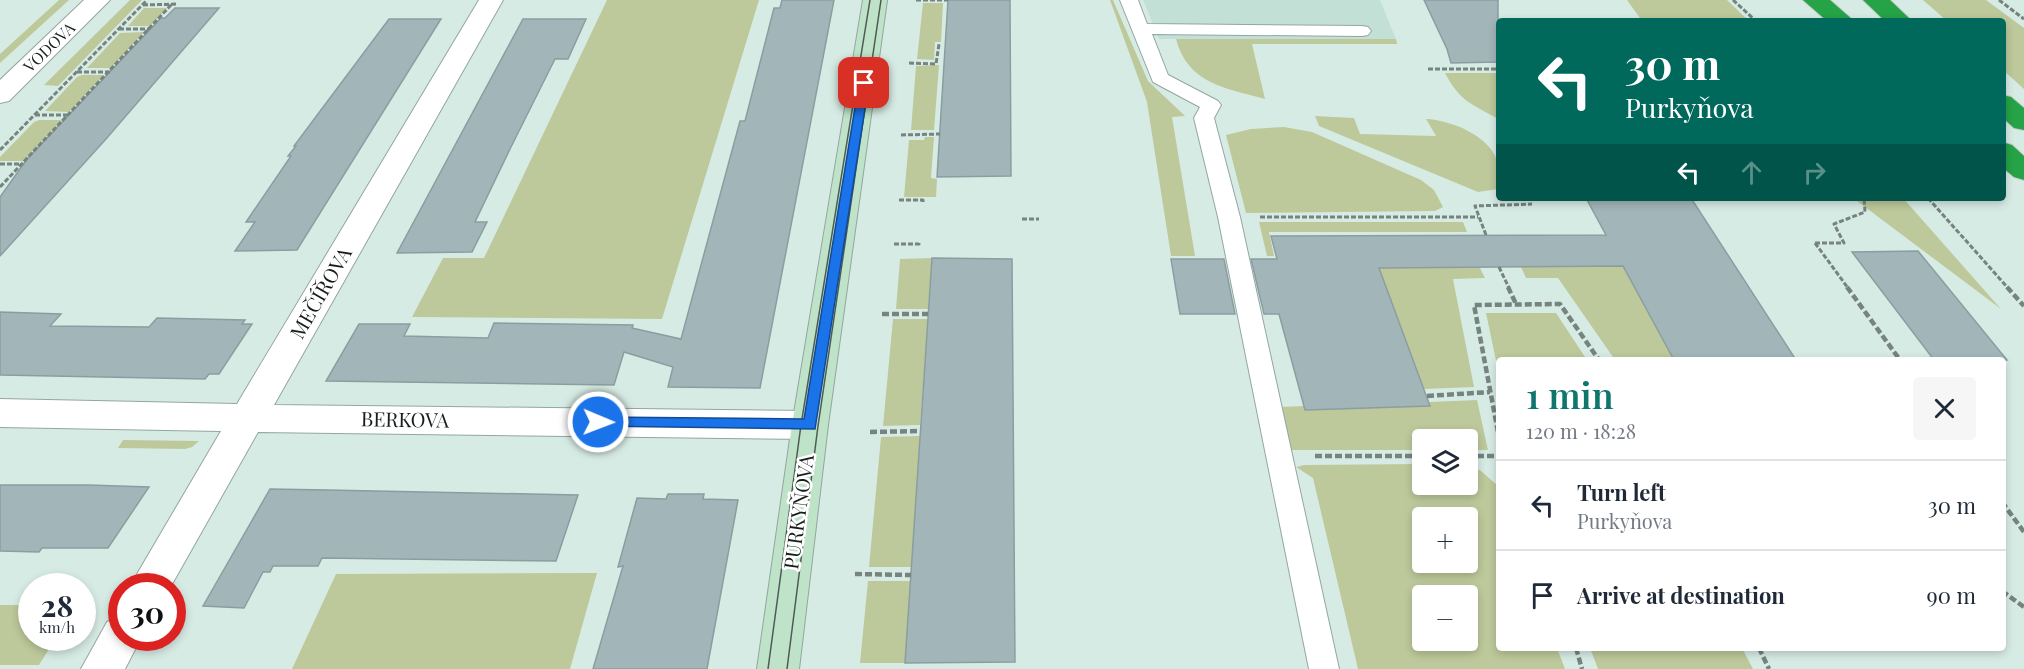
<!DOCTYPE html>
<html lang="en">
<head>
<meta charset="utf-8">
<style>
  :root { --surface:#fff; --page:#f6f6f7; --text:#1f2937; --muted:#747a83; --line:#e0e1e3; --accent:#0f766e }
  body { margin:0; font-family:"Playfair Display",serif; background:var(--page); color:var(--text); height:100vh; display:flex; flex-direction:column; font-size:22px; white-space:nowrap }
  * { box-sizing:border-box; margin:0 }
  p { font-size:20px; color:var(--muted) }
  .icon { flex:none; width:33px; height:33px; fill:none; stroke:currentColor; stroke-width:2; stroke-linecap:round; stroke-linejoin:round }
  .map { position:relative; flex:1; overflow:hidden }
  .side { position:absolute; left:1496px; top:357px; width:510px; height:294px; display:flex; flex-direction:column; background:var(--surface); border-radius:6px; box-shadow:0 3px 9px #0003 }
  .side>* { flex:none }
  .banner { position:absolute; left:1496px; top:18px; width:510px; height:183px; border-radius:6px; box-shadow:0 3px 9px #0003; background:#00695c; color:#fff; overflow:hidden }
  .controls { position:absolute; left:1412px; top:429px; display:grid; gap:12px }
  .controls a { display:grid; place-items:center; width:66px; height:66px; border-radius:6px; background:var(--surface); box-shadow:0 3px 9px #0003; font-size:30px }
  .speed { position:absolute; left:18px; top:573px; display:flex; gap:12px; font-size:30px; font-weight:700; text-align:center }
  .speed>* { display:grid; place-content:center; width:78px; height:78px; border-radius:50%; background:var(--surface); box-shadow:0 3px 9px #0003; line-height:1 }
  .speed small { font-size:15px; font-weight:400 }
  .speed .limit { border:9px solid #d22; background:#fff; color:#111 }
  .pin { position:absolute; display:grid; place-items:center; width:51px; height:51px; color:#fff; margin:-26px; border-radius:12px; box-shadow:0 3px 9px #0006 }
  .me { position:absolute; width:66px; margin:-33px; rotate:91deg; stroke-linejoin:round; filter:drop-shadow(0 0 4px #0008) }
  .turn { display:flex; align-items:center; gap:21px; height:126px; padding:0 30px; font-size:27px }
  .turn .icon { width:78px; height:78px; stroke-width:2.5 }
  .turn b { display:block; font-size:42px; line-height:51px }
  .lanes { display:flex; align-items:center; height:57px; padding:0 30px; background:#0003; justify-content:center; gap:30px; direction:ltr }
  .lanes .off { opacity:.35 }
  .round { display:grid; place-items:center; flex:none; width:63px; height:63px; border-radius:6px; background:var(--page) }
  .overview { display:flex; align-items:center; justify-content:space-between; height:102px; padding:0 30px }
  h1 { font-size:36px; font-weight:600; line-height:45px; color:var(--accent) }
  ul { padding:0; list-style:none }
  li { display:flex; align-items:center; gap:18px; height:90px; padding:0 30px; border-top:2px solid var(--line) }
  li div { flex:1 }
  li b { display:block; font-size:22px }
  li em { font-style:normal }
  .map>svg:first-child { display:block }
  .built { fill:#c3e0d7 }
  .green { fill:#bdc99b; fill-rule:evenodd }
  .building { fill:#a2b6b9; stroke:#8a9ea0; stroke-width:1.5 }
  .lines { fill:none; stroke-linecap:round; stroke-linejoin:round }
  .lane-casing { stroke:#93a6a1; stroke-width:2 }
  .street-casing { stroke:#93a6a1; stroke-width:2 }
  .secondary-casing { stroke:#93a6a1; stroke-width:2 }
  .highway-casing { stroke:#c7c9c8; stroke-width:2 }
  .path-far1 { stroke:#76837f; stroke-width:3; stroke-dasharray:5 2; stroke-linecap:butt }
  .path { stroke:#76837f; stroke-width:4.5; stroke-dasharray:7 3; stroke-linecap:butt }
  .lane { fill:#fff; fill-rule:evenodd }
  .street { fill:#fff; fill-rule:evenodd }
  .secondary { fill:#bee3c8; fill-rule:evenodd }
  .highway { fill:#25a346; fill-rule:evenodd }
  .tram { stroke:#4f5a57; stroke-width:1.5 }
  .route { fill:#1a73e8; stroke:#114b97; stroke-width:1.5 }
  .labels { text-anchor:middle; stroke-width:5; stroke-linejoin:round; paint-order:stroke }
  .far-street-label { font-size:16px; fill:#161d1b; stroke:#fff }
  .street-label { font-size:20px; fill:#161d1b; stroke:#fff }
</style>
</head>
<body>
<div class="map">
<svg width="2024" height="669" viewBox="0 0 2024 669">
  <rect width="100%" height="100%" fill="#d7ebe5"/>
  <!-- built -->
  <path class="built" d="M1143,0H1380L1396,39H1159Z"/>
  <!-- green -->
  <path class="green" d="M59,0H69L0,63V54Z
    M130,0H142L58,86L44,85Z
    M607,0H759L662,319L412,317L443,258H484Z
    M1110,0H1113L1148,81L1185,116L1172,117L1195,256H1171L1147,102Z
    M1627,0H1727L1749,21H1642Z
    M1923,0H1986L2024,28V89L2003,70L2002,21H1947Z
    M923,3H943L941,42H935L934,60L917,59Z
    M144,8H167L150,26H128Z
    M144,32L111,68H87L120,33Z
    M1176,39H1396L1397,44H1252L1265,99C1225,88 1188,84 1176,39Z
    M939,65L934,130H911L916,66Z
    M1445,73H1498V119C1471,103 1461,103 1445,73Z
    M82,75H104L69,112L45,111L77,77Z
    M1315,116L1354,118L1360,134L1436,136L1426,119C1451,120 1494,137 1498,165C1500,172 1499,181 1498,189L1478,192L1319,126Z
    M39,120H62L23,161H0V157L34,122Z
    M1284,127L1312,132L1421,180L1434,190L1443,207L1435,211L1246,213L1226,135L1251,129Z
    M925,137H934L931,178L937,179L936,197H904L909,140H924Z
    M1847,198H1903L2001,309L1857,201Z
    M1259,222H1463L1467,232H1269L1274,256H1267Z
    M932,258L928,309H896L900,259Z
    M1623,266L1674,360H1615L1558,278H1526L1521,267Z
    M1379,268H1480L1485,278L1453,279L1474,387L1424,389Z
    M1486,313H1556L1587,360H1498V370Z
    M893,319H928L920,425L883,426Z
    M1477,400L1488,450H1467V440H1422V450H1291L1281,407L1304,406L1305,410L1430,406L1429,402Z
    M920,436L912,567H869L881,437Z
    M123,440L199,441L192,447L185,449L118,448Z
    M1467,463L1481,471L1498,486V648H1557L1565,669H1358L1313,478L1296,467L1304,465L1422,464V484H1467ZM1422,518H1467V562H1422ZM1422,596H1467V640H1422Z
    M597,573L570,669H292L336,574Z
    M868,581H911L905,663H860Z
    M0,605H31L32,638H56L39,665H0Z
    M1590,648H1742L1753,669H1598Z"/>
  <!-- building -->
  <path class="building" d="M782,0H834L760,388L668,387L673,367L624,352L614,385L326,381L359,324H410L404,336L488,338L494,323L633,325L632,328L681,339L740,121H745L774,8H780Z
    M948,0H1010L1011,176L937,177Z
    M1424,0H1498V62L1451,63L1447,49Z
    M175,8H219L106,139L0,256V197L27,159L161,18H165Z
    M389,19H441L297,250L235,251L255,222H246L291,156H288L296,146H294Z
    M523,19H586L568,59H555L511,147L475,222H487L472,252L397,253Z
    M1586,198H1691L1796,360H1674L1623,266L1379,268L1430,406L1305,410L1279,314H1264L1251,259H1277L1271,236L1606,235Z
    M1918,251L2007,360H1934L1852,252Z
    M932,258L1012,259L1015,662L905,663Z
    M1171,259H1224L1235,314H1180Z
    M0,312L61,314L50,326L149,327L157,318L245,320L242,324H252L219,374H209L205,379L0,375Z
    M0,485H88L149,487L108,548H42L39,552L0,551Z
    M270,489L327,490L578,495L556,561L322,558L318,566H273L270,572H263L244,608L203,606Z
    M668,494H704L703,499L738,500L707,669H593L623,566L618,567L637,498L666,499Z"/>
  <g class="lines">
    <!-- lane casing -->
    <g class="lane-casing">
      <path id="lane" d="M1120,0H1138L1147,24L1362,26L1368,27L1371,31L1368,35L1362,36L1152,34L1168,75L1218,101L1221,105L1214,118L1240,217L1339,669H1309L1218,217L1194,118L1200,107L1153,82Z"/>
    </g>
    <!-- street casing -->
    <g class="street-casing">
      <path id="street" d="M84,0H110L9,101L0,103V80Z
        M479,0H503L274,405L810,411L823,415L828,425L823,435L810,439L258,432L171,586H130L221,431L0,427V399L237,404Z
        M122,616V638H141L125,669H81L107,622Z"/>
    </g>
    <!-- secondary casing -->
    <g class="secondary-casing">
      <path id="secondary" d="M863,0H887L828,425L799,669H757L792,425Z"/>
    </g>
    <!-- highway casing -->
    <g class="highway-casing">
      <path id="highway" d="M1803,0H1830L1854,21H1827Z
        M1863,0H1890L1912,21H1885Z
        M2002,95L2011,97L2024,108V130L2014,128L2002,117Z
        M2002,142L2012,145L2024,156V180L2014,177L2002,167Z"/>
    </g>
    <!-- path-far1 -->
    <path class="path-far1" d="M916,0H948
      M1733,0L1756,21
      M1999,0L2024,19
      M143,5L178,4
      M119,29H150
      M909,63L936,64L939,44
      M1428,69H1498
      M77,72H110
      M35,115H69
      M901,135L940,134
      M0,150L147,0
      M0,164H23
      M0,187L172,4
      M1928,198L2008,288
      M899,200H923V202
      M1260,217H1478
      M1022,219H1039
      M1486,235L1475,206L1532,204
      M1815,243L1848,288
      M1815,243H1844L1834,224L1865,212L1864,198
      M894,244H919V241
      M1499,267L1509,288"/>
    <!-- path -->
    <path class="path" d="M1508,287L1516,304
      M1847,287L1900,360
      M2007,287L2024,306
      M882,314H928
      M1427,396L1490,392
      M870,432L920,431
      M1498,432L1474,305L1560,304L1599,360
      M1315,456H1422
      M1467,456H1498
      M2002,502L2024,532
      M855,574L911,575
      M2002,591L2024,607
      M1576,648L1582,669
      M1759,648L1769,669"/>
    <!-- lane -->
    <use href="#lane" class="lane"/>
    <!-- street -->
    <use href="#street" class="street"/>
    <!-- secondary -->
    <use href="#secondary" class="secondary"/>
    <!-- highway -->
    <use href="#highway" class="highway"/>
    <!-- tram -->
    <path class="tram" d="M768,669L801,425L870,0
      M787,669L818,426L881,0"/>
  </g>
  <!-- route -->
  <path class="route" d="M864,79L869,83L815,429L593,426L591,422L593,418L598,417L804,419L859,83Z"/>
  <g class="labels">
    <!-- far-street labels -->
    <g class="far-street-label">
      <text transform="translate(49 47) rotate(-44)" y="6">VODOVA</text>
    </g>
    <!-- street labels -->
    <g class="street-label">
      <text transform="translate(321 293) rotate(-60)" y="7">MEČÍŘOVA</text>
      <text transform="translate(405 420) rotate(1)" y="7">BERKOVA</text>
      <text transform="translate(799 512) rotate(-82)" y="7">PURKYŇOVA</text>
    </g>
  </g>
</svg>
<div class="controls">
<a><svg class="icon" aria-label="layers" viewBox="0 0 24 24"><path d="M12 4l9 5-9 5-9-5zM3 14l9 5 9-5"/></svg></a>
<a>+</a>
<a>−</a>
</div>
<div class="speed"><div>28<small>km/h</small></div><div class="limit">30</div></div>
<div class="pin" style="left:864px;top:83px;background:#d93025"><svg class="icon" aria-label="arrive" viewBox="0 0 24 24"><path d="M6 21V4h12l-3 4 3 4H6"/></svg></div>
<svg class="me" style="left:598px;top:422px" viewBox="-20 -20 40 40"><circle r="17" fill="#1a73e8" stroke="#fff" stroke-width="3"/><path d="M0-11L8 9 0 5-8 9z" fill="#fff"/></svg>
<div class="banner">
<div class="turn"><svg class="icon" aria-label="left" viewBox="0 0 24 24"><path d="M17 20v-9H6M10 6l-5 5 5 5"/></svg><div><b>30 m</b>Purkyňova</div></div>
<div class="lanes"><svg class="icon" aria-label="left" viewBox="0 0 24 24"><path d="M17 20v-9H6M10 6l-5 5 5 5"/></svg><svg class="icon off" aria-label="ahead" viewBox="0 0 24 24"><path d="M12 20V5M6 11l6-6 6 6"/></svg><svg class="icon off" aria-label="right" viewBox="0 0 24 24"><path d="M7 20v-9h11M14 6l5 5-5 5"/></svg></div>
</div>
<section class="side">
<div class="overview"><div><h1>1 min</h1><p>120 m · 18:28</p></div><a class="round"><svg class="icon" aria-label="close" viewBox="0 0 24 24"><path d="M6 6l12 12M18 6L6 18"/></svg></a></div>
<ul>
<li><svg class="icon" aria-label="left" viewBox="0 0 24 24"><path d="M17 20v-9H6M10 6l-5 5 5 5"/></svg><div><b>Turn left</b><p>Purkyňova</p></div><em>30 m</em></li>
<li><svg class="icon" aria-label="arrive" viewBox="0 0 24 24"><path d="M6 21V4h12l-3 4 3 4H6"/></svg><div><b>Arrive at destination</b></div><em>90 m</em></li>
</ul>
</section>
</div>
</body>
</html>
